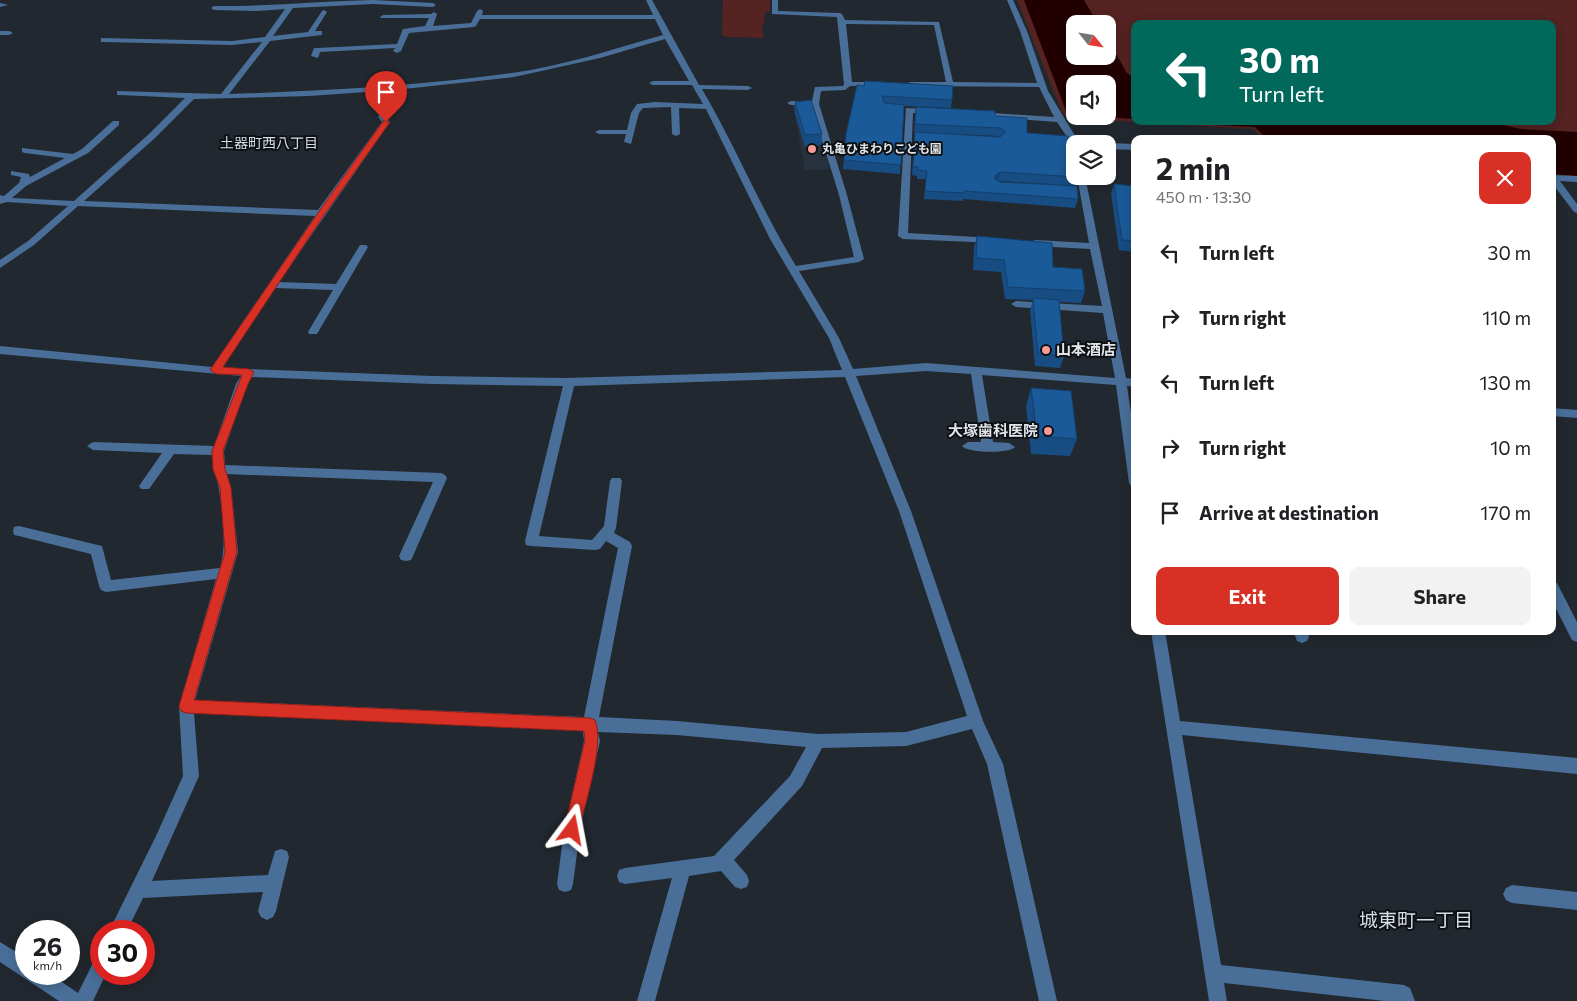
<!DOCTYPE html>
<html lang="en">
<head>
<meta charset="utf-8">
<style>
  :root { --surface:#fff; --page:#f2f2f2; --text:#202124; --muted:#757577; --accent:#d93025 }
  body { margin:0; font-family:Commissioner,"Noto Sans JP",sans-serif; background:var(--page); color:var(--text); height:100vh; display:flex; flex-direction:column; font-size:19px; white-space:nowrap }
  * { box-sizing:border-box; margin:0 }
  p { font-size:16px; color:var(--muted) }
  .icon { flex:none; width:28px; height:28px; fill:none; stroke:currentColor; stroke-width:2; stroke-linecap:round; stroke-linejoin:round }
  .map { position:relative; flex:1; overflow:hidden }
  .drawer { position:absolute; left:1131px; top:135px; width:425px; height:500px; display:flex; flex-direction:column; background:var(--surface); border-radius:10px; box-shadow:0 2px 12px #0003 }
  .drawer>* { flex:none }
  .hud { position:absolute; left:1131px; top:20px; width:425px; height:105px; border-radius:10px; box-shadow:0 2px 12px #0003; background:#00695c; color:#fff; overflow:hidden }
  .needle { width:32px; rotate:120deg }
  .controls { position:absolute; left:1066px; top:15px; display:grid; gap:10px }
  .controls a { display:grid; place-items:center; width:50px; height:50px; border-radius:10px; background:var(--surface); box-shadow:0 2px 12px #0003; font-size:25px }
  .speed { position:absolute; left:15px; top:920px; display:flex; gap:10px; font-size:25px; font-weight:700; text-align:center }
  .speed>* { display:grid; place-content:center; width:65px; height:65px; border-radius:50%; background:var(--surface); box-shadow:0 2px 12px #0003; line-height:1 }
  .speed small { font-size:12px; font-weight:400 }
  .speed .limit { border:8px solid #d22; background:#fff; color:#111 }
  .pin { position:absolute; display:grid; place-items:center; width:42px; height:42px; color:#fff; margin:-51px -21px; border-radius:50% 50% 50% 0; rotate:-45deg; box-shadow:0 0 5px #0007 }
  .pin .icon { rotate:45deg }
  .me { position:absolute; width:55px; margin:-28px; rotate:13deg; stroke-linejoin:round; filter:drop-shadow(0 0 4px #0008) }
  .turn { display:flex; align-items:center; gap:18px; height:105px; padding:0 25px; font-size:22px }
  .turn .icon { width:65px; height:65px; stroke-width:2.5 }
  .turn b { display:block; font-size:35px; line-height:42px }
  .round { display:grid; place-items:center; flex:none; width:52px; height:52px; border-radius:10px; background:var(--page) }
  .headline { display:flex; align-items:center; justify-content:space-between; height:85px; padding:0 25px }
  h1 { font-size:30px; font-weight:700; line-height:38px }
  .primary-button { display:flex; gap:10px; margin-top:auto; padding:10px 25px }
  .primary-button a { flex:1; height:58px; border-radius:10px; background:var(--accent); color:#fff; font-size:20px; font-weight:700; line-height:58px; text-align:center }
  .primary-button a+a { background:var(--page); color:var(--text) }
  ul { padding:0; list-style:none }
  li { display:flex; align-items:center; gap:15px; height:65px; padding:0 25px }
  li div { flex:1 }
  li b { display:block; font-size:19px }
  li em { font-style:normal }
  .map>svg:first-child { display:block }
  .built { fill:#28323e }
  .green { fill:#542322; fill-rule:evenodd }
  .water { fill:#220001 }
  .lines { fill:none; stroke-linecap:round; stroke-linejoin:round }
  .minor { fill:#496f99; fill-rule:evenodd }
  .wall { fill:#174d83; fill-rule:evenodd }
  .shaded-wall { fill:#133f6a }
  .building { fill:#1b5a98; stroke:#133f6a }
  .route { fill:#d93025; stroke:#8d1f18 }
  .poi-dot { fill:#f59b98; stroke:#0e1114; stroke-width:2 }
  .labels { text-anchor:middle; stroke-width:4; stroke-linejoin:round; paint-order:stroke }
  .far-poi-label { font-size:12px; font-weight:bold; fill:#e1e5ea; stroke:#0e1114; text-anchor:start }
  .far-neighbourhood-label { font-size:14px; fill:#d5dde6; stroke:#0e1114 }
  .poi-label { font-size:15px; font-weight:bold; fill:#e1e5ea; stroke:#0e1114; text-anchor:start }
  .near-neighbourhood-label { font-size:19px; fill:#d5dde6; stroke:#0e1114 }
</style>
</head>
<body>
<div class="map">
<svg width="1577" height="1001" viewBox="0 0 1577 1001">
  <rect width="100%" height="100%" fill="#22282f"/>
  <!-- built -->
  <path class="built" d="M793,105L810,107L830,169L805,170Z"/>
  <!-- green -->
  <path class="green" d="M723,0H770V11L765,12L764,24L762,25L764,38L727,37L722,35Z
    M1017,0H1577V177L1553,174L1552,139H1264L1253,129L1067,118L1062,112ZM1075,24H1108V56H1075ZM1135,24H1552V121H1135ZM1075,84H1108V116H1075Z"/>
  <!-- water -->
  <path class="water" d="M1024,0H1084L1098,24H1075V56H1108V40L1127,73L1135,78V119L1081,116H1108V84H1075V114L1066,111Z
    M1190,121H1485L1521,129L1577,132V176L1553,174L1552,139H1267L1255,127L1194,124Z"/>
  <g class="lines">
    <!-- minor -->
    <path class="minor" d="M373,0L433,3L436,5L433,7L373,4L293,8L273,36L308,32L322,11L324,10L327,12L315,31H322V35L270,41L229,94C324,91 419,86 512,73C563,66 614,49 663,35L655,19H480L476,26L474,27L409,33L401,51L397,53L393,51L395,48L320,52L318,58L311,56L314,48H317L397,44L403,29L425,26L429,18H381L380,17L383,15L431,14L434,12L437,14L433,26L471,23L477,11L480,9L483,11L482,15H653L646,0H652L699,85L748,86L752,88L748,90L702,89C736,147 761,209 796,266L854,257L839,195L811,105H791L787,103L791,101H812L815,87L843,86L844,84L837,17L772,14V0H778V11L840,13L842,14L845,20L939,22L953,82L1037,83L1020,31L1007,0H1013L1027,31L1048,91L1080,144L1073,146L1057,122L978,116L974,114L978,112L1054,117L1039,87L907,86L906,84L910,82H946L934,25L846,24L852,82H880L884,84L880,86H850L845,90L821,91L819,104L847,195L864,259L859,262L799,271L839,338L853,369L926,363L1115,378L1103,313L1016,307L1011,304L1016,301L1102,306L1090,249L1035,246L1030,243L1035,240L1089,243L1077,176H1085L1126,378L1135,379V387L1127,386L1135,440V488L1131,486L1129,483L1116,385L982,375L993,442L1009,443L1015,447C1010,454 967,453 962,446L968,442H981L971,374L926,371L856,376L911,511L983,721L1003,764L1057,1001H1039L987,764L972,729L906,746L822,748L802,786L734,860L747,875L749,881L747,887L741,889L735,887L721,871L689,876L655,1001H637L672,878L625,884L619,882L617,876L619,870L625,868L714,856L790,776L806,747L677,735L598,732L600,741L580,830L573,884L571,890L565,892L559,890L557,884L564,830L584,741L583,731L194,713L199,776L152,881L268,875L275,851L281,849L287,851L289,857L276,911L273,917L267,920L261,917L258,911L263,892L143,898L127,931H109L156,836L183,776L179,706L216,579L106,592L101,590L99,586L91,554L19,536L14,535L13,531L14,527L19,526L102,546L111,580L220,568C227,544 223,515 219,490C217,478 213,468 212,455L174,454L149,489H141L139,486L162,453L93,450L87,446L93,442L214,446L236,384L241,376L0,354V346L212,367L315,216L78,206L34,245L0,268V260L28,241L68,206L7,202L0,204V195L4,196L19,183L21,177L11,175V171L29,174L30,177L65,158L25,153L22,152V148L73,154L82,149L113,121H119V125L88,153L26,186L12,198L74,201L149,134L185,98L120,95H117V91L221,94L262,42L232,45L104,42H101V38L232,41L265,37L285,9L258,11L214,10L211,8L214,6C267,7 320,1 373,0ZM665,39L689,81H653L649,83L653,85H692L703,104L655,102L637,104L631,113L627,130H599L595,132L599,134H626L624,142L631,144L639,113L643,108L671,107L672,134L676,136L680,134L679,108L706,109L770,239L829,338L842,370L566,378L433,376L222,368L275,288L333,290L308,332L309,334H317L368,247L366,245H360L336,284L279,282L390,122L386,117L404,89L514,77L600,58ZM395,90L378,117L382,122L318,210L84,201L155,138L194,99L309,96ZM252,377L433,384L563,386L525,541L526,545L531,546L595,550L600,549L606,541L618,548L584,717L195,700L238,552L231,488L227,474L433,482L399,556L401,560L406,561L411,560L413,556L447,478L445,475L441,473L225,465L224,451L247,384ZM845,377L899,511L967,716L906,732L818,734L677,721L599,717L632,546L630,542L614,533L616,528L622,481L620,478H612L610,481L604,526L592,540L539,536L574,386Z
      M0,3L8,5L0,7Z
      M0,31H9L13,33L9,35H0Z
      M906,108L930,109L934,111L930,113H913L908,233L993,238L998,241L996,243L903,239L898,236Z
      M1108,143L1135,144V150L1108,149Z
      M1552,175L1577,176V182L1560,181L1577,204V213L1574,212L1552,183Z
      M1552,408L1577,410V418L1552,416Z
      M1552,582L1557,583L1577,622V642L1572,640L1552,601Z
      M1151,631H1165L1180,721L1577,758V774L1182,735L1221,965L1404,985L1410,988L1415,1001H1385L1224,983L1227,1001H1209Z
      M1293,631H1307L1309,637L1307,641L1302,643L1297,641Z
      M1512,885L1577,892V910L1512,903L1506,900L1503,894L1506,888Z
      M0,942L26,958V974H50L78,993L95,959L101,956V974H106L93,1001H59L0,962Z"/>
  </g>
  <!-- wall -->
  <path class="wall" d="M864,86L952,100L951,108L904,106L900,174L843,169L846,134Z
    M795,102L822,134V145L805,147L795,113Z
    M916,107L995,116L1027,133L1070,167L1076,177L1074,186L1078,199L1075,208L963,199V201L924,199L926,179H917V176L912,175L915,132L999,137L998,136L914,132ZM998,181L1068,185L1000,182Z
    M1114,184L1135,186V252L1119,250L1111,194Z
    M977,236L1053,267L1085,291L1081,303L1059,302L1064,356L1060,368L1035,366L1030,310L1033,300L1005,299L1001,272L973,270L974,248Z
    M1031,388L1077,439L1070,456L1031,454L1026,406Z"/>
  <!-- shaded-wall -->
  <path class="shaded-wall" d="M1000,172L998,181L993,184L995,176Z"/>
  <!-- building -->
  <path class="building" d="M865,81L953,86L952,100L882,96L884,103L904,105L901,165L844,160L846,134L857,85L864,86Z
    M811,100L822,134L805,135L795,102Z
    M916,107L995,111V116L1027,118V133L1068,136L1070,167H1075V176L1076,177L1000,172L995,176V179L1000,182L1077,186L1078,199L965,191L964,193L925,191L927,171L918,170V167H913L915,132L1000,137L1006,132L1000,128L915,124Z
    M1114,184L1135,186V241L1122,240Z
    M977,236L1052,243L1053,267L1082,269L1085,291L1008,287L1004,260L976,258Z
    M1033,298L1059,300L1064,356L1038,354Z
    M1031,388L1071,391L1077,439L1037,436Z"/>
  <!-- route -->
  <path class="route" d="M384,120L390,122L324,215L223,367L249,369L254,372L248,384L223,451L225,469L231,488L237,552L194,700L590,718L595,720C605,743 585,804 579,830L577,835L572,838L566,835L564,830L585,740L584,731L186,713L181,711L179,706L225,552L220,488L213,469L212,451L242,375L216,374L210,370L318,213Z"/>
  <!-- markers -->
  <g class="poi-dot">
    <circle cx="812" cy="149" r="5"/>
    <circle cx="1046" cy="350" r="5"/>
    <circle cx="1048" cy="431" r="5"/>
  </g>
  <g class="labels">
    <!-- far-poi labels -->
    <g class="far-poi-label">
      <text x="822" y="153">丸亀ひまわりこども園</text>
    </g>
    <!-- far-neighbourhood labels -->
    <g class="far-neighbourhood-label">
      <text x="269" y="148">土器町西八丁目</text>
    </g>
    <!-- poi labels -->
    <g class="poi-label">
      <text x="1056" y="355">山本酒店</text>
      <text x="1038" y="436" text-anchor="end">大塚歯科医院</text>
    </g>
    <!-- near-neighbourhood labels -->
    <g class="near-neighbourhood-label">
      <text x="1416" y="927">城東町一丁目</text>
    </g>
  </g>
</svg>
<div class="controls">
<a><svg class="needle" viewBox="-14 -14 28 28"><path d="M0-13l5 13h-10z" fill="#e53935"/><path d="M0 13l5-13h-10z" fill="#757577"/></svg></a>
<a><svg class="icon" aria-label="sound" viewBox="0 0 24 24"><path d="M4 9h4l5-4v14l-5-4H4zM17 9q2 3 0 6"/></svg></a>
<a><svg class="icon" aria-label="layers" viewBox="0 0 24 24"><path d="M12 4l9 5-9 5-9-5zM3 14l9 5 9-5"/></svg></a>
</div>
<div class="speed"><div>26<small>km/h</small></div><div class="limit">30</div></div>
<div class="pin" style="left:386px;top:122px;background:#d93025"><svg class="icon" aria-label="arrive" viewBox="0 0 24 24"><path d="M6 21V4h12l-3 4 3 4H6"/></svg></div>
<svg class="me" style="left:572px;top:830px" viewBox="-20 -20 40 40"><path d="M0-17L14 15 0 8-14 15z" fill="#d93025" stroke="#fff" stroke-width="4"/></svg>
<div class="hud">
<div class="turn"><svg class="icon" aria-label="left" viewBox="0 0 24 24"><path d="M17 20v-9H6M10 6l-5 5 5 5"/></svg><div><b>30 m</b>Turn left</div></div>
</div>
<section class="drawer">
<div class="headline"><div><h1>2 min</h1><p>450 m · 13:30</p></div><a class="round" style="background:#d93025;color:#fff"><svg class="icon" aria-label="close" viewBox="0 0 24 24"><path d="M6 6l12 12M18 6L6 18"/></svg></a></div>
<ul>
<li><svg class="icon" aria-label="left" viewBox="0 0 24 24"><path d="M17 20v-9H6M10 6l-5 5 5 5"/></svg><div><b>Turn left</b></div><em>30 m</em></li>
<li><svg class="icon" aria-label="right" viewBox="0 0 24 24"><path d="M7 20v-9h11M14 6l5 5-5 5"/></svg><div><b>Turn right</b></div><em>110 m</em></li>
<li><svg class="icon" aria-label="left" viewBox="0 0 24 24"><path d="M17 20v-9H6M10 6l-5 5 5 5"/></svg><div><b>Turn left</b></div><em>130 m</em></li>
<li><svg class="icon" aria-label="right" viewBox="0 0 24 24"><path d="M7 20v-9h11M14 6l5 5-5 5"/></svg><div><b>Turn right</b></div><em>10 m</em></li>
<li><svg class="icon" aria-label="arrive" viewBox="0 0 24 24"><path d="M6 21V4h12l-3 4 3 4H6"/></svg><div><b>Arrive at destination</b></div><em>170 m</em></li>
</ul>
<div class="primary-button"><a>Exit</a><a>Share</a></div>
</section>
</div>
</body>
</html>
